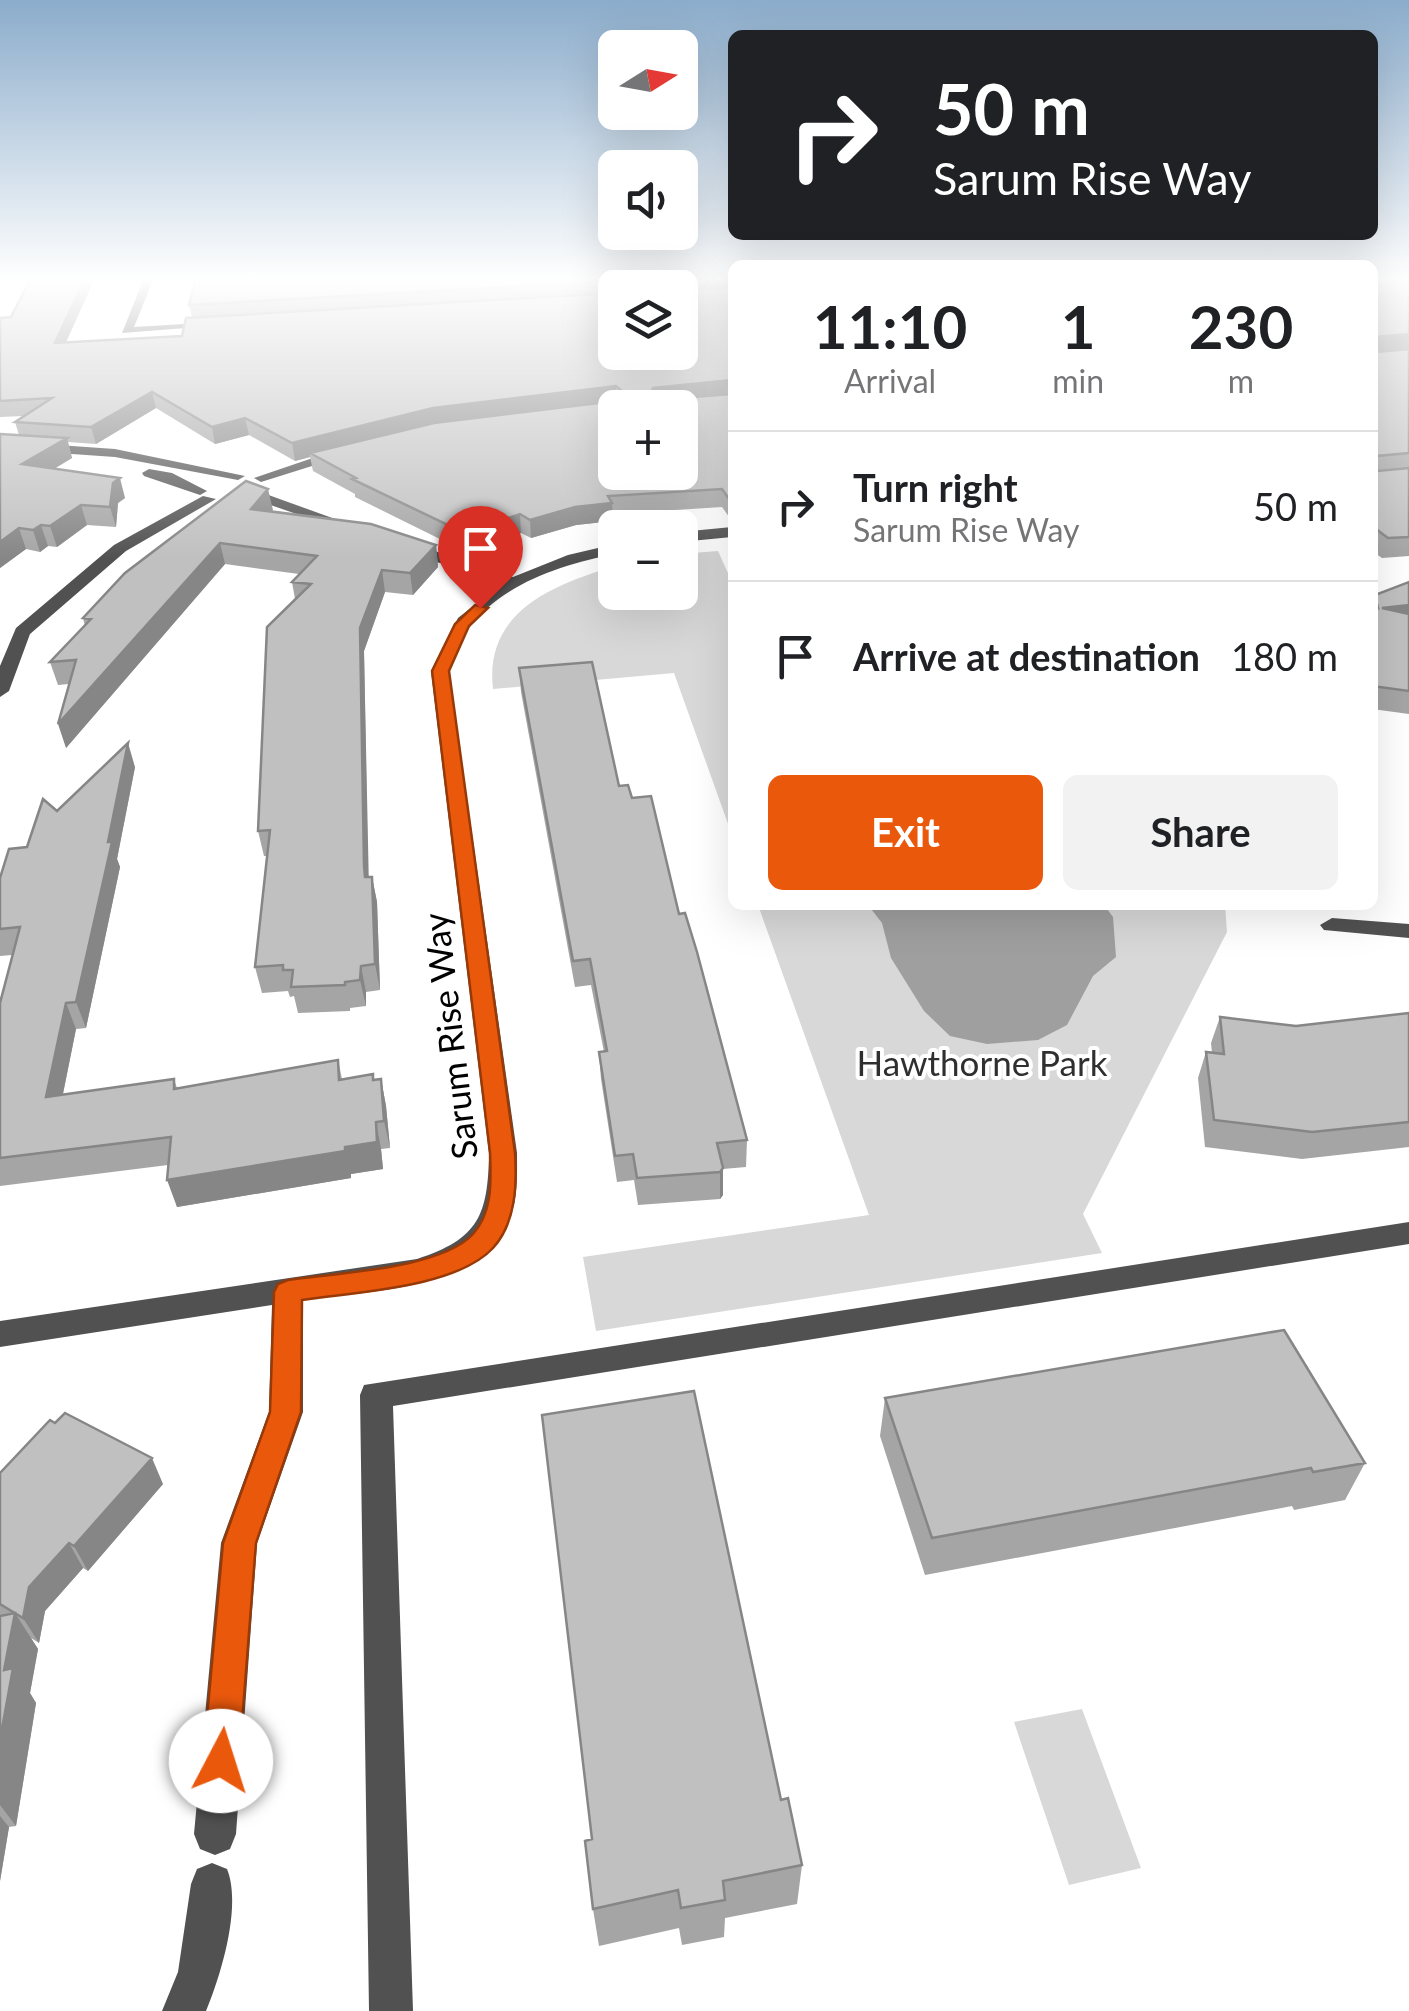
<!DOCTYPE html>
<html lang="en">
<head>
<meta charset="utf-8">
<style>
  :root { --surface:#fff; --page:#f2f2f2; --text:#202124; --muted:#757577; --line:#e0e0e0; --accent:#ea580c }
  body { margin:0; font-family:Lato,sans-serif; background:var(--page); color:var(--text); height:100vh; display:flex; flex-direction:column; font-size:38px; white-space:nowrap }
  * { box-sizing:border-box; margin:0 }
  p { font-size:32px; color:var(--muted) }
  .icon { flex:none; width:55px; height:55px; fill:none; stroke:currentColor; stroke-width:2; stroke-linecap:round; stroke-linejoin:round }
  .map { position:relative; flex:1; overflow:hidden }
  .details { position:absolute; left:728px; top:260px; width:650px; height:650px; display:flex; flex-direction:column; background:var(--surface); border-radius:15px; box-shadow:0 10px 40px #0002 }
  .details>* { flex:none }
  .guide { position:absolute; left:728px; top:30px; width:650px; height:210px; border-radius:15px; box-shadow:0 10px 40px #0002; background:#202124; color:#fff; overflow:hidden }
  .needle { width:65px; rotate:79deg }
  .tools { position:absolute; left:598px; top:30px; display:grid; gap:20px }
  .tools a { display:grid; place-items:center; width:100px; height:100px; border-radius:15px; background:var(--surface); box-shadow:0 10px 40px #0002; font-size:50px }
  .pin { position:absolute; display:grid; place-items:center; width:85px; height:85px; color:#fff; margin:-102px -42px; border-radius:50% 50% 50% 0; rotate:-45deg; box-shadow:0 0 10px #0007 }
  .pin .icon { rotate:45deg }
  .me { position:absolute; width:110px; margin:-55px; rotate:5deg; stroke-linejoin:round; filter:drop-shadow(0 0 8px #0008) }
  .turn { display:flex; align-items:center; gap:35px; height:210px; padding:0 40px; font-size:45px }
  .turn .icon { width:130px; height:130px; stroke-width:2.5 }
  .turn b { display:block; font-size:70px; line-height:85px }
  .eta { display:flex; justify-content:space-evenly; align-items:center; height:170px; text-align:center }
  .eta b { font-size:60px; font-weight:700; line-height:70px }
  .cta { display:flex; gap:20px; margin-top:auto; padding:20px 40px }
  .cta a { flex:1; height:115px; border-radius:15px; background:var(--accent); color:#fff; font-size:40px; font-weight:700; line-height:115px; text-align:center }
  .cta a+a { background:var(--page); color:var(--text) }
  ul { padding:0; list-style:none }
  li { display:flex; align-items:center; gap:30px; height:150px; padding:0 40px; border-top:2px solid var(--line) }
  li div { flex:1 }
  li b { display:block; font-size:38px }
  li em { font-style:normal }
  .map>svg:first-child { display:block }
  .green { fill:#d8d8d8 }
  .water { fill:#9f9f9f }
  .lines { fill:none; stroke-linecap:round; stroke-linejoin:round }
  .minor { fill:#515151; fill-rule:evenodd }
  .wall { fill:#a5a5a5; fill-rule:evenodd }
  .shaded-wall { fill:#868686 }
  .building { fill:#c0c0c0; stroke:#868686; stroke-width:2.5; fill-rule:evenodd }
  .route { fill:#ea580c; stroke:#983908; stroke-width:2.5 }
  .labels { text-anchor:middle; stroke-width:8; stroke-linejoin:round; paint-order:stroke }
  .street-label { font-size:35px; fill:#000; stroke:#fff }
  .park-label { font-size:35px; fill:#2f2f2f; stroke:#fff }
</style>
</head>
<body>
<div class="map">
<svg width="1409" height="2011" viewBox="0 0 1409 2011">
  <rect width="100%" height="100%" fill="#fff"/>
  <!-- green -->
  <path class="green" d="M718,551L732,582V835L674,673L493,689C484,612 552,585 615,566V592H680V554Z
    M758,905H1225L1227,932L1083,1214L1102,1253L596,1331L583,1257L869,1215Z
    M1082,1709L1141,1868L1069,1885L1014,1722Z"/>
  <!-- water -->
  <path class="water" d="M868,905H1104L1113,917L1116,957L1093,976L1067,1025L1038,1040L987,1044L950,1036L924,1011L891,958L882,923Z"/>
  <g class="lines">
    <!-- minor -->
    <path class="minor" d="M144,278H154L134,327L218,322L224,325L122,333Z
      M0,441L115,449L245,476L238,480L115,457L0,449Z
      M342,448L349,452L347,455L261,482L254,478Z
      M149,469L172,473L207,491L200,495L144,476L142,473Z
      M253,493H263L360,528L346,531L253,499Z
      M203,496L216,499L126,551L30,634L9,691L0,697V666L16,628L114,545Z
      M732,527V537L680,542V532Z
      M405,541L513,577L568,555L615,544V554C564,564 502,583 469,628C460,640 455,657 449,671L517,1153C517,1174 518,1195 511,1215C483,1292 370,1290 303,1300V1412L257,1543L236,1834L230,1849L215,1855L200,1849L194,1834L221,1543L269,1412L272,1305L0,1347V1321L417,1259C479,1239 488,1215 489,1153L431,671L458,618L501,584L399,549L397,546Z
      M1332,918L1409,924V938L1324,930L1320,925Z
      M1409,1222V1244L393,1406L413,2011H369L360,1395L364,1385Z
      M212,1863L227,1869C242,1906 221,1975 206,2011H162L178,1972L191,1884L197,1869Z"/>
  </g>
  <!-- wall -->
  <path class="wall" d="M196,278H732V521L722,507L612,514L613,521L576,525L531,538L521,533L501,539L474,527L456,547L355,497V494L313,471L310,457L295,461L249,435L215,444L156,408L96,444L68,442L72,458L55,468L125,498L118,503L116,527L87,525L57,547L48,546L40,552L26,549L0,568V434L19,435L15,422L23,416L0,417V318L66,342L182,336L192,317L189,305ZM615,288H680L615,352Z
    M1372,278H1409V556L1382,558L1372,551Z
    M273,510L271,511L436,545L438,567L413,595L385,592L364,651L368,877H372L377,902L380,990L366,992V1006L350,1008V1011L298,1013L294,996L290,997L288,991L262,993L255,967L267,856H264L258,831L295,599L292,582L299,574L225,564L66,748L69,684L58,685L50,662L85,626L83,618Z
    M1409,582V714L1372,709V604L1375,595Z
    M519,668L619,786L632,798L679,914L747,1140L746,1167L723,1169V1195L720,1199L638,1205L634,1180L617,1182L601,1079L599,1052H604L591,985L575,987L521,692Z
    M135,767L117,859L120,867L86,1028L76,1029L63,1094L174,1079L177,1088L338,1060L342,1079H381L386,1106L390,1148L381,1149L383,1169L351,1174V1178L177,1207L168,1165L0,1186V1003L12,955L0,956V878L57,811Z
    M1409,1013V1147L1302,1159L1205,1147L1198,1078L1206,1052L1212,1053L1211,1043L1220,1017L1296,1026Z
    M885,1398L1365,1463L1345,1500L1294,1510L1292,1506L925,1575L880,1436Z
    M0,1473L163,1484L88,1571L83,1568L45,1611L39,1643L31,1638L38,1649L30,1693L36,1703L16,1826L9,1827L0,1881Z
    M781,1800L802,1865L797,1904L725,1918L724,1937L682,1945L679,1928L599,1946L593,1909Z"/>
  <!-- shaded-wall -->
  <path class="shaded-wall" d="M85,278H95L59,358L55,343Z
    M677,278H732V288L680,292Z
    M1409,334V350L1372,353V342L1376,337Z
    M732,379V395L654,404L651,394L653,388Z
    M616,386V403L310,453V457L295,461L292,443L433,408Z
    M152,392L156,408L96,444L91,427Z
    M245,418L249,435L215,444L212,427Z
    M67,438L72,458L29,484L22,464Z
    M120,478L125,498L118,503L116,527L110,507L113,483Z
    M268,489L273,510L255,529L251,509Z
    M612,503L613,521L576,525L531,538L530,520L575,507Z
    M81,505L87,525L57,547L50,526Z
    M472,509L474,527L456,547L454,528Z
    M520,514L521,533L501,539L499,521Z
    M41,525L48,546L40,552L33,530Z
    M19,528L26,549L0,568V542Z
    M220,543L225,564L66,748L58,724Z
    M436,545L438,567L413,595L410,573Z
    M382,570L385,592L364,651L369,890L364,865L360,628Z
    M1409,605V625L1382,608Z
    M128,743L135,767L117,859L120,867L86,1028L76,1002Z
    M372,877L377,902L380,990L375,964Z
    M361,966L366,992V1006L360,980Z
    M66,1003L76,1029L57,1123L46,1097Z
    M381,1079L386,1106L390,1148L384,1121Z
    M376,1122L381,1149L383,1169L351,1174V1178L177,1207L167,1180L345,1147Z
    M723,1168V1195L720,1199V1172Z
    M152,1458L163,1484L88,1571L74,1546Z
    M69,1543L83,1568L45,1611L39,1643L23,1618L29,1587Z
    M15,1613L38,1649L30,1693L36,1703L16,1826L0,1805V1740L4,1670Z
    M0,1816L9,1827L0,1881Z"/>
  <!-- building -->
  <path class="building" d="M31,278H85L55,343L182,336L186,318L615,293V352H680V290L732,287V380L653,388L651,394L680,398L732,394V503L722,489L608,496L612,503L575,507L530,520L520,514L499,521L472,509L454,528L352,479L356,478L310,453L434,423L615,401L623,392L616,386L433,408L292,443L245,418L212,427L152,392L91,427L15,422L52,398L0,401V318L11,317ZM615,408H680V472H615Z
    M196,278H685H677L679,288H616L614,281L189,305Z
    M1372,278H1409V334L1376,337L1373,341L1377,352L1409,349V453L1377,456L1374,460L1378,471L1409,468V537L1388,538L1372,526Z
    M0,434L67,438L22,464L120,478L113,483L110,507L81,505L50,526L41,525L33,530L19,528L0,542Z
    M246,481L268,489L251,509L371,524L436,545L410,573L382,570L360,628L364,865L365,877H372L375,964L361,966L360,980L345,982V985L291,987L293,970H283V965L255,967L270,830L258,831L267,627L311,584L292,582L317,556L220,543L58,724L76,660L50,662L91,619L83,618L125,573Z
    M1409,582V605L1382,608L1409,614V691L1372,686V606L1378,608L1375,595Z
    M592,662L619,786L628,785L632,798L651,796L679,914L685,913L697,952L747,1140L717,1143L723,1168L720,1172L637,1178L633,1154L615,1156L599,1052L607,1051L590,959L573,961L519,668Z
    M128,743L108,842H112L76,1002L66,1003L46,1097L174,1079V1089L338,1060L339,1080L373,1074V1080L381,1079L384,1121L376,1122L377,1142L345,1147V1151L167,1180L171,1137L0,1158V1003L20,927L0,929V878L9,849L27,847L43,799L57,811Z
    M1409,1013V1122L1312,1132L1214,1120L1206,1052L1224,1054L1220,1017L1296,1026Z
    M1284,1330L1365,1463L1313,1472L1311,1468L932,1538L885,1398Z
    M694,1391L781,1800L788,1798L802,1865L723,1881L725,1900L681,1908L678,1890L593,1909L585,1841L592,1839L542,1415Z
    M65,1413L152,1458L74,1546L69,1543L29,1587L23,1618L0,1604V1473L50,1420L55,1423Z
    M15,1613L4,1670L13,1668L0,1740V1616Z"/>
  <!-- sky -->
  <linearGradient id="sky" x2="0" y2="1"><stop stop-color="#8baccb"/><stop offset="0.5" stop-color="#fff"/><stop offset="1" stop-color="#fff" stop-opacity="0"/></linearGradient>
  <rect width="1409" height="559" fill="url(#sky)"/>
  <!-- route -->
  <path class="route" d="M475,605L488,608L469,626L449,671L515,1153C517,1184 516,1223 493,1248C456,1288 354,1292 302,1300L301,1412L256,1543L239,1761L234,1774L221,1779L208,1774L203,1761L223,1543L270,1412L274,1292L278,1284L288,1280C335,1273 441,1269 473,1234C493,1212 491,1180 490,1153L432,671L455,624Z"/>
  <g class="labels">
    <!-- street labels -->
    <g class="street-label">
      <text transform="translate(451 1036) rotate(-97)" y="12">Sarum Rise Way</text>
    </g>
    <!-- park labels -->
    <g class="park-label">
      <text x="982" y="1076">Hawthorne Park</text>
    </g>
  </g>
</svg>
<div class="tools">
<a><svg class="needle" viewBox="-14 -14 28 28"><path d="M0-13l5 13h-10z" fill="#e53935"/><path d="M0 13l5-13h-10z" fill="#757577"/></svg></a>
<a><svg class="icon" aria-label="sound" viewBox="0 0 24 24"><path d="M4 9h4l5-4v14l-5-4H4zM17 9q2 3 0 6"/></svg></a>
<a><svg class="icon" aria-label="layers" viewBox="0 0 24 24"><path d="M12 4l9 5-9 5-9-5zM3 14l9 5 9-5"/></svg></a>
<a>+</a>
<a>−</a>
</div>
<div class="pin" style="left:480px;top:608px;background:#d93025"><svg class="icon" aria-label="arrive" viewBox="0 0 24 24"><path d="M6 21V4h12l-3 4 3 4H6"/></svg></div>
<svg class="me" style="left:221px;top:1761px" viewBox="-20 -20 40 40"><circle r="19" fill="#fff"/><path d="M0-13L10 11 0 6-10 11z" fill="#ea580c"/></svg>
<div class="guide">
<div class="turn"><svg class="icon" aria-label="right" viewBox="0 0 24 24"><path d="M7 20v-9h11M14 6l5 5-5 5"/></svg><div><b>50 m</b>Sarum Rise Way</div></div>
</div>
<section class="details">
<div class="eta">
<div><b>11:10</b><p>Arrival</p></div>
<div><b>1</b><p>min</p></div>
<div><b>230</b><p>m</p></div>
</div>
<ul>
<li><svg class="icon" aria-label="right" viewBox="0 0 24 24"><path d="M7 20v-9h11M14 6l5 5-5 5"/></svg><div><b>Turn right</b><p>Sarum Rise Way</p></div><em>50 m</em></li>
<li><svg class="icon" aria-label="arrive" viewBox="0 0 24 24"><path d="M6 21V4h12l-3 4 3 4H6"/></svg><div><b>Arrive at destination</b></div><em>180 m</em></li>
</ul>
<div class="cta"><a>Exit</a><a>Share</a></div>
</section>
</div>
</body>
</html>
